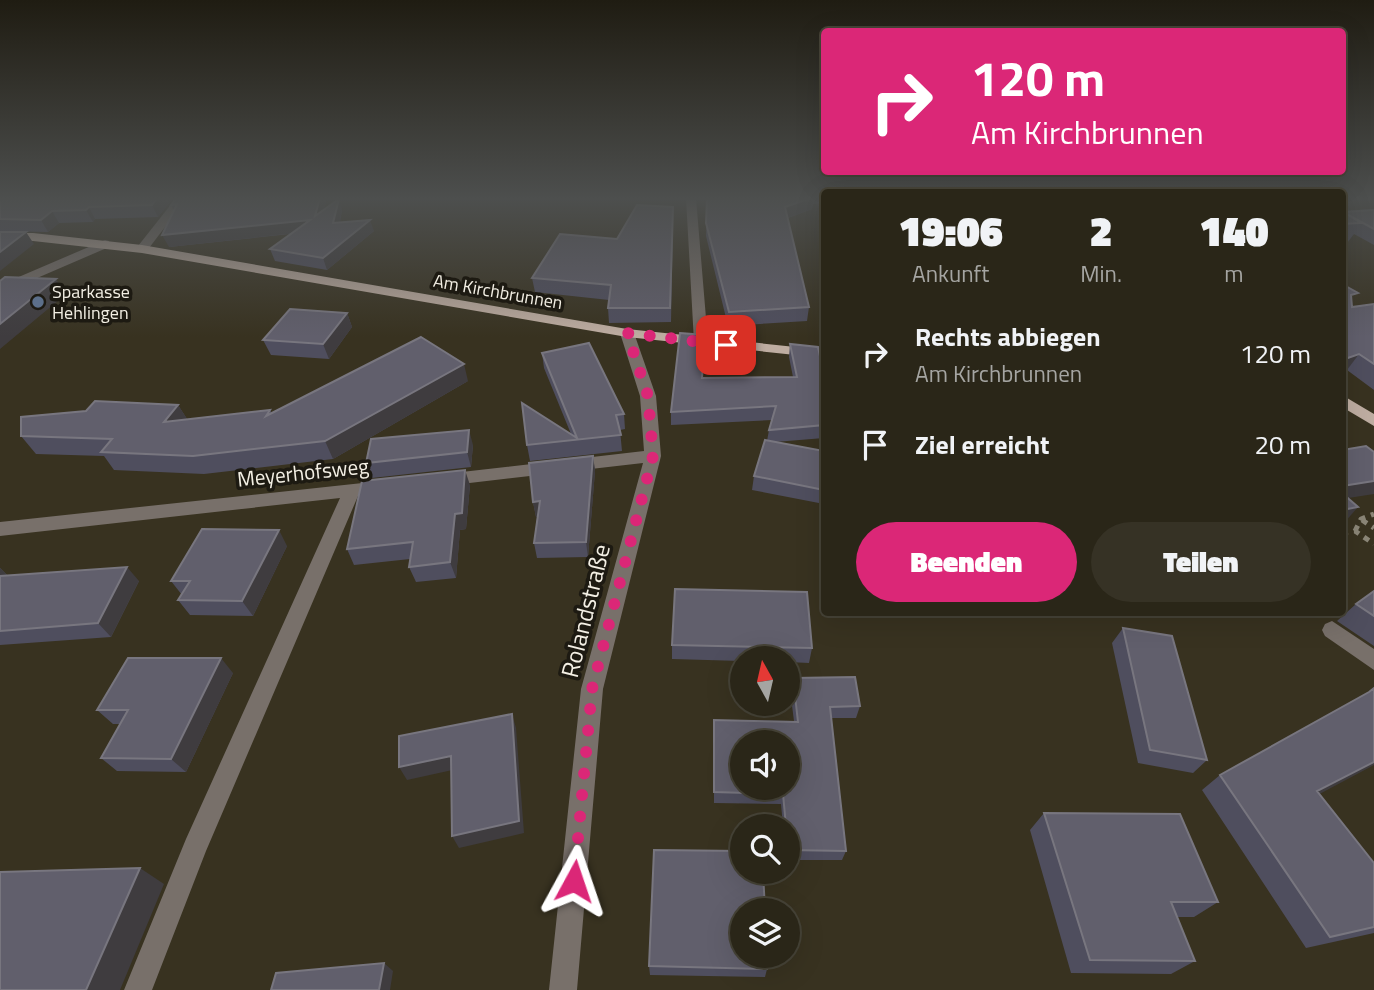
<!DOCTYPE html>
<html lang="de">
<head>
<meta charset="utf-8">
<style>
  :root { --surface:#2a2618; --page:#363225; --text:#f1f3f6; --muted:#a5a5a2; --line:#464337; --accent:#db2777 }
  body { margin:0; font-family:"Titillium Web",sans-serif; background:var(--page); color:var(--text); height:100vh; display:flex; flex-direction:column; font-size:26px; white-space:nowrap }
  * { box-sizing:border-box; margin:0 }
  p { font-size:23px; color:var(--muted) }
  .icon { flex:none; width:38px; height:38px; fill:none; stroke:currentColor; stroke-width:2; stroke-linecap:round; stroke-linejoin:round }
  .map { position:relative; flex:1; overflow:hidden }
  .details { position:absolute; left:821px; top:189px; width:525px; height:427px; display:flex; flex-direction:column; background:var(--surface); border-radius:7px; box-shadow:0 7px 28px #0002,0 0 0 2px var(--line) }
  .details>* { flex:none }
  .guide { position:absolute; left:821px; top:28px; width:525px; height:147px; border-radius:7px; box-shadow:0 7px 28px #0002,0 0 0 2px var(--line); background:#db2777; color:#fff; overflow:hidden }
  .needle { width:46px; rotate:352deg }
  .buttons { position:absolute; left:730px; top:646px; display:grid; gap:14px }
  .buttons a { display:grid; place-items:center; width:70px; height:70px; border-radius:50%; background:var(--surface); box-shadow:0 7px 28px #0002,0 0 0 2px var(--line); font-size:35px }
  .pin { position:absolute; display:grid; place-items:center; width:60px; height:60px; color:#fff; margin:-30px; border-radius:14px; box-shadow:0 4px 10px #0006 }
  .me { position:absolute; width:77px; margin:-38px; rotate:5deg; stroke-linejoin:round; filter:drop-shadow(0 0 5px #0008) }
  .turn { display:flex; align-items:center; gap:24px; height:147px; padding:0 35px; font-size:32px }
  .turn .icon { width:91px; height:91px; stroke-width:2.5 }
  .turn b { display:block; font-size:49px; line-height:60px }
  .eta { display:flex; justify-content:space-evenly; align-items:center; height:119px; text-align:center }
  .eta b { font-size:42px; font-weight:800; line-height:49px }
  .primary-button { display:flex; gap:14px; margin-top:auto; padding:14px 35px }
  .primary-button a { flex:1; height:80px; border-radius:42px; background:var(--accent); color:#fff; font-size:28px; font-weight:800; line-height:80px; text-align:center }
  .primary-button a+a { background:var(--page); color:var(--text) }
  ul { padding:0; list-style:none }
  li { display:flex; align-items:center; gap:21px; height:91px; padding:0 35px }
  li div { flex:1 }
  li b { display:block; font-size:26px }
  li em { font-style:normal }
  .map>svg:first-child { display:block }
  .lines { fill:none; stroke-linecap:round; stroke-linejoin:round }
  .path { stroke:#8b8677; stroke-width:5; stroke-dasharray:6 6; stroke-linecap:butt }
  .minor { fill:#78706a; fill-rule:evenodd }
  .major { fill:#beada1; fill-rule:evenodd }
  .wall { fill:#4f4e5e }
  .shaded-wall { fill:#3f3c3f }
  .building { fill:#615f6c; stroke:#78767f; stroke-width:2; fill-rule:evenodd }
  .route { stroke:#db2777; stroke-width:12; stroke-dasharray:0 21.6 }
  .service-dot { fill:#5c6f8a; stroke:#1d1a12; stroke-width:2.5 }
  .labels { text-anchor:middle; stroke-width:7; stroke-linejoin:round; paint-order:stroke }
  .far-poi-label { font-size:18px; fill:#f3efe4; stroke:#1d1a12; text-anchor:start }
  .far-street-label { font-size:18px; fill:#f3efe4; stroke:#1d1a12 }
  .street-label { font-size:21px; fill:#f3efe4; stroke:#1d1a12 }
  .near-street-label { font-size:24px; fill:#f3efe4; stroke:#1d1a12 }
</style>
</head>
<body>
<div class="map">
<svg width="1374" height="990" viewBox="0 0 1374 990">
  <rect width="100%" height="100%" fill="#383220"/>
  <g class="lines">
    <!-- path -->
    <path class="path" d="M1362,520L1374,528
      M1355,531L1361,519L1374,514
      M1342,533L1355,531L1374,544"/>
    <!-- minor -->
    <path class="minor" d="M176,198H187L146,252H138V246Z
      M686,198H696L708,342L701,346L694,342Z
      M105,240L109,241V247L0,294V285Z
      M627,329L634,333L656,396L661,456L603,689L577,990H549L581,689L643,463L444,486L435,480L444,474L644,451L640,396L620,333Z
      M381,481L390,487L387,491L358,496L206,851L152,990H124L186,839L340,498L0,536V522Z
      M1332,621L1374,649V670L1325,636L1322,630L1325,624Z"/>
    <!-- major -->
    <path class="major" d="M0,233H33L142,245L627,329L824,350V358L627,337L142,253L33,241H0Z
      M1342,395L1374,414V426L1342,407Z"/>
  </g>
  <!-- wall -->
  <path class="wall" d="M0,198H173L158,217L95,219L93,222L59,223L48,232L0,231Z
    M176,198H327L324,209L342,210L340,222L374,231L327,270L275,261L270,249L290,234L169,247L174,211L171,205Z
    M707,198H824V203L813,204L812,209L788,218L809,307L807,321L728,326L706,236Z
    M1374,209V245L1354,234L1347,243H1342V211Z
    M673,221L671,322L609,323L608,308L609,300L535,292L532,278L617,239Z
    M824,257V275L822,270Z
    M1342,284L1352,302V307L1374,304V390L1347,370L1342,372Z
    M347,313L352,327L329,359L271,355L263,340Z
    M790,344L824,375V438L775,442L824,451V504L752,490L754,476L767,441L769,430L772,420L671,425V412L703,378L793,377L789,357Z
    M542,353L624,414L625,429L620,430L622,451L530,461L527,445L571,434L544,368Z
    M468,381L333,459L204,474L114,470L104,456L36,454L21,436L178,405L187,419L270,410L272,413Z
    M473,445L471,467L372,478L366,463Z
    M593,456L595,471L588,557L537,558L534,543L537,517H536L533,502Z
    M470,485L466,529L460,530L456,578L416,582L409,567L410,559L354,565L347,549Z
    M287,546L253,616L190,615L178,600L182,595L171,581Z
    M0,568L8,576L139,581L111,637L0,645Z
    M1374,591V646L1337,621L1356,604Z
    M1123,628L1207,760L1193,773L1138,763L1112,643Z
    M672,645L812,648L809,663L788,662V658H742V661L672,659Z
    M233,673L186,772L117,771L101,758L120,724H113L97,710Z
    M793,678L860,706L856,718H831L846,851L842,860H788V826H783L781,804L714,803V720L794,721L790,690Z
    M1220,775L1320,794L1374,863V933L1306,948L1202,790Z
    M1044,813L1218,902L1194,917H1177L1195,961L1171,974L1071,973L1030,830Z
    M649,966L767,969L765,977L650,975Z"/>
  <!-- shaded-wall -->
  <path class="shaded-wall" d="M157,198H173L158,217L152,205Z
    M320,198H327L320,228L315,216Z
    M811,198H814L812,209L784,219L785,207Z
    M339,199L342,210L337,235L333,223Z
    M89,207L95,219L93,222L86,210Z
    M52,211L59,223L48,232L41,220Z
    M310,220L314,231L169,247L162,235Z
    M370,220L374,231L327,270L323,258Z
    M26,232L34,244L0,271V252Z
    M56,279L66,294L0,349V324Z
    M347,313L352,327L329,359L323,344Z
    M1359,354L1347,370L1342,372V360Z
    M464,364L468,381L333,459L325,441Z
    M178,405L189,422H164Z
    M469,430L473,445L471,467L467,452Z
    M593,456L595,471L588,557L586,542Z
    M465,470L470,485L466,529L460,530L456,578L450,562L455,514Z
    M1374,481V494L1342,499V486Z
    M540,501L543,516L536,517L533,502Z
    M1358,507L1344,523H1342V510Z
    M279,530L287,546L253,616L242,601Z
    M127,567L139,581L111,637L98,623Z
    M0,568L12,580L0,587Z
    M221,658L233,673L186,772L171,759Z
    M512,714L516,728L524,833L459,848L452,836Z
    M451,756L457,769L407,780L399,767Z
    M1374,762V765L1297,806L1317,791Z
    M140,868L164,884L120,990H86Z
    M384,963L393,971L390,990H379Z"/>
  <!-- building -->
  <path class="building" d="M0,198H157L152,205L89,207L86,210L52,211L41,220L0,219Z
    M176,198H320L315,216L339,199L333,223L370,220L323,258L270,249L310,220L162,235L177,204L171,205Z
    M707,198H811L785,207L809,307L729,312L706,223Z
    M637,205L673,207L670,308H608L611,285L532,278L560,234L617,239Z
    M1374,210V229L1343,212Z
    M1342,211L1361,223L1342,224Z
    M0,232H26L0,252Z
    M5,277L56,279L0,324V281Z
    M1342,284L1358,293L1351,295L1352,307L1374,304V364L1359,354L1342,360Z
    M290,309L347,313L323,344L263,340Z
    M680,333L705,335L702,378L797,377L790,344L818,347L824,375V425L769,430L776,406L671,412Z
    M421,337L464,364L325,441L193,456L101,452L112,439L21,436V417L86,411L95,401L178,405L164,422L270,410L266,416Z
    M589,343L624,414L616,415L621,435L527,445L522,403L577,438L542,353Z
    M469,430L467,452L366,463L371,439Z
    M765,440L824,451V490L754,476Z
    M1366,446L1374,452V481L1342,486V450Z
    M593,456L586,542L534,543L540,501L533,502L529,463Z
    M465,470L462,513L455,514L450,562L409,567L413,542L347,549L362,481Z
    M1342,493L1358,507L1342,510Z
    M202,529L279,530L242,601L178,600L190,581H171Z
    M127,567L98,623L0,631V576Z
    M675,589L807,592L812,648L672,645Z
    M1374,591V616L1356,604Z
    M1123,628L1172,636L1207,760L1150,750Z
    M128,658H221L171,759L101,758L128,710H97Z
    M855,677L860,706L830,707L846,851L788,850V826H786L783,794L714,792V720L798,722L793,678ZM742,742H788V788H742Z
    M1374,688V762L1317,791L1374,863V927L1330,937L1220,775L1369,692Z
    M512,714L519,821L452,836L451,756L399,767V736Z
    M1044,813L1180,814L1218,902H1171L1195,961L1090,960Z
    M654,850L742,851V872H763L765,910H742V956H767V969L649,966Z
    M140,868L86,990H0V872Z
    M384,963L379,990H271L276,973Z"/>
  <!-- sky -->
  <linearGradient id="sky" x2="0" y2="1"><stop stop-color="#1f1c12"/><stop offset="0.59" stop-color="#4d4f4e"/><stop offset="1" stop-color="#4d4f4e" stop-opacity="0"/></linearGradient>
  <rect width="1374" height="337" fill="url(#sky)"/>
  <g class="lines">
    <!-- route -->
    <path class="route" d="M574,881L592,689L653,456L648,396L627,333L726,345"/>
  </g>
  <!-- markers -->
  <circle class="service-dot" cx="38" cy="302" r="7"/>
  <g class="labels">
    <!-- far-poi labels -->
    <g class="far-poi-label">
      <text x="52" y="298">Sparkasse<tspan x="52" dy="21">Hehlingen</tspan></text>
    </g>
    <!-- far-street labels -->
    <g class="far-street-label">
      <text transform="translate(498 292) rotate(10)" y="6">Am Kirchbrunnen</text>
    </g>
    <!-- street labels -->
    <g class="street-label">
      <text transform="translate(303 473) rotate(-6)" y="7">Meyerhofsweg</text>
    </g>
    <!-- near-street labels -->
    <g class="near-street-label">
      <text transform="translate(586 611) rotate(-76)" y="8">Rolandstraße</text>
    </g>
  </g>
</svg>
<div class="buttons">
<a><svg class="needle" viewBox="-14 -14 28 28"><path d="M0-13l5 13h-10z" fill="#e53935"/><path d="M0 13l5-13h-10z" fill="#a5a5a2"/></svg></a>
<a><svg class="icon" aria-label="sound" viewBox="0 0 24 24"><path d="M4 9h4l5-4v14l-5-4H4zM17 9q2 3 0 6"/></svg></a>
<a><svg class="icon" aria-label="search" viewBox="0 0 24 24"><circle cx="10" cy="10" r="6"/><path d="M15 15l6 6"/></svg></a>
<a><svg class="icon" aria-label="layers" viewBox="0 0 24 24"><path d="M12 4l9 5-9 5-9-5zM3 14l9 5 9-5"/></svg></a>
</div>
<div class="pin" style="left:726px;top:345px;background:#d93025"><svg class="icon" aria-label="arrive" viewBox="0 0 24 24"><path d="M6 21V4h12l-3 4 3 4H6"/></svg></div>
<svg class="me" style="left:574px;top:881px" viewBox="-20 -20 40 40"><path d="M0-17L14 15 0 8-14 15z" fill="#db2777" stroke="#fff" stroke-width="4"/></svg>
<div class="guide">
<div class="turn"><svg class="icon" aria-label="right" viewBox="0 0 24 24"><path d="M7 20v-9h11M14 6l5 5-5 5"/></svg><div><b>120 m</b>Am Kirchbrunnen</div></div>
</div>
<section class="details">
<div class="eta">
<div><b>19:06</b><p>Ankunft</p></div>
<div><b>2</b><p>Min.</p></div>
<div><b>140</b><p>m</p></div>
</div>
<ul>
<li><svg class="icon" aria-label="right" viewBox="0 0 24 24"><path d="M7 20v-9h11M14 6l5 5-5 5"/></svg><div><b>Rechts abbiegen</b><p>Am Kirchbrunnen</p></div><em>120 m</em></li>
<li><svg class="icon" aria-label="arrive" viewBox="0 0 24 24"><path d="M6 21V4h12l-3 4 3 4H6"/></svg><div><b>Ziel erreicht</b></div><em>20 m</em></li>
</ul>
<div class="primary-button"><a>Beenden</a><a>Teilen</a></div>
</section>
</div>
</body>
</html>
